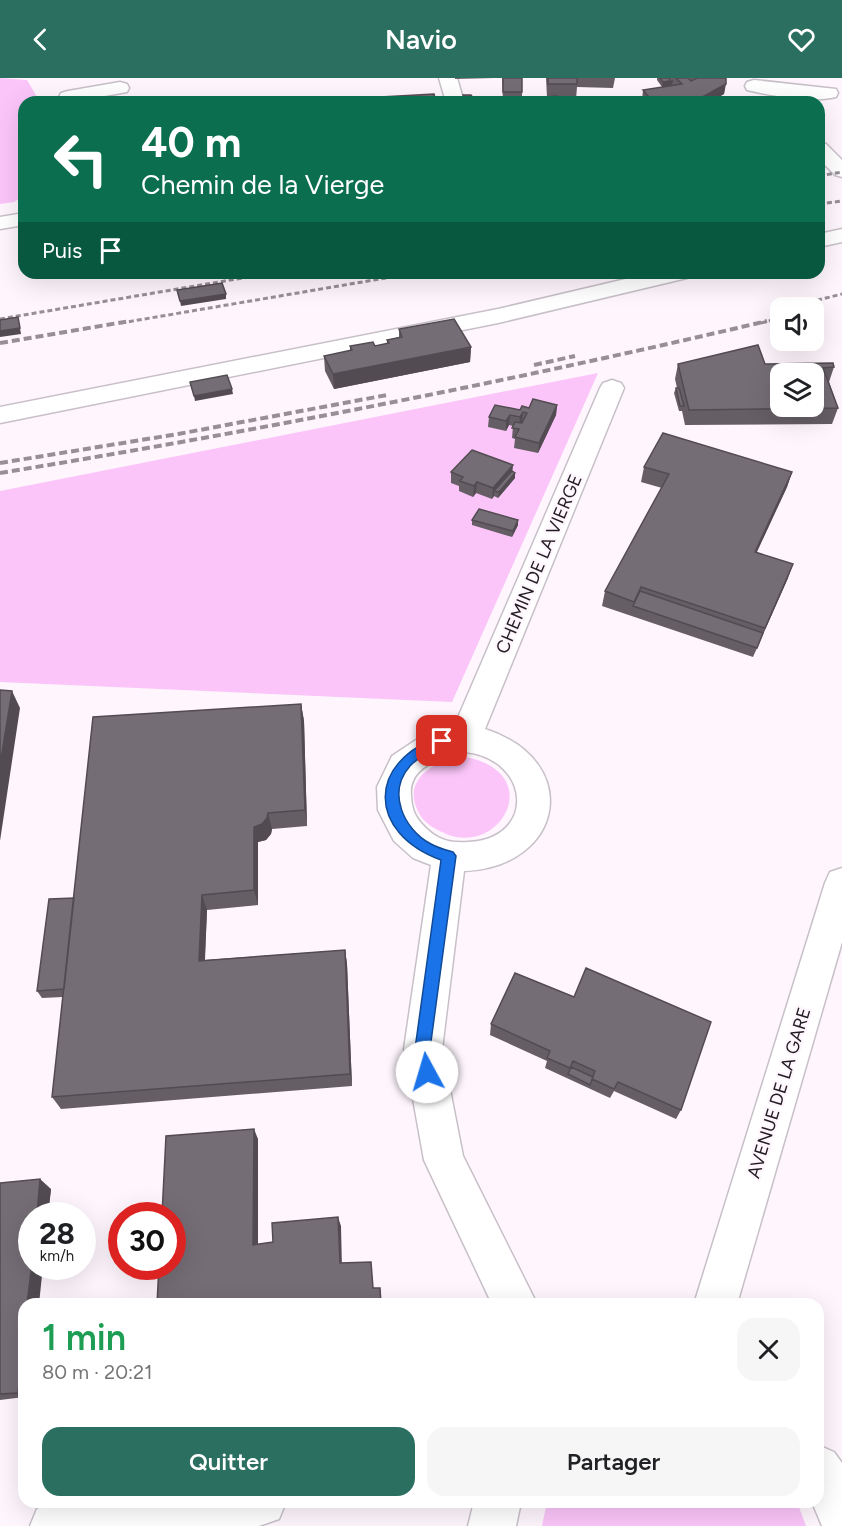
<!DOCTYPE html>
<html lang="fr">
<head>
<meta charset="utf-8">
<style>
  :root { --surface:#fff; --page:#f6f6f6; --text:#202124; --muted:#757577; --accent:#2b6f61 }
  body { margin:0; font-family:Figtree,sans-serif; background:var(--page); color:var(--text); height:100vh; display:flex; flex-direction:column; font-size:22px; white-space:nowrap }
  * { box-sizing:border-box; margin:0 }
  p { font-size:20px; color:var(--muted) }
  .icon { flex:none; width:33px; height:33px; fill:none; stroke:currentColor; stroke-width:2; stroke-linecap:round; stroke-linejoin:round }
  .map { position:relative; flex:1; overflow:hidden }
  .side { position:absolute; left:18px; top:1220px; width:806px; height:210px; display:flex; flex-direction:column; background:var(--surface); border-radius:18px; box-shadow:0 6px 24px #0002 }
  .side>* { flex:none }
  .hud { position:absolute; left:18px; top:18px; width:807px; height:183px; border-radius:18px; box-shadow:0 6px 24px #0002; background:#0b6e4f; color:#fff; overflow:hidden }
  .fabs { position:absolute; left:770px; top:219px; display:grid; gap:12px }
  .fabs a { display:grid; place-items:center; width:54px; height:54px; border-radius:12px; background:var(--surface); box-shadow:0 6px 24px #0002; font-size:30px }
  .speed { position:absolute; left:18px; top:1124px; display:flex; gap:12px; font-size:30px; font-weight:700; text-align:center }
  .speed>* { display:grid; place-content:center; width:78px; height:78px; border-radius:50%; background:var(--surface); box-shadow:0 6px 24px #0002; line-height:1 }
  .speed small { font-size:15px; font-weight:400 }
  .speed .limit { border:9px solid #d22; background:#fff; color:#111 }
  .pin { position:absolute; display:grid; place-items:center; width:51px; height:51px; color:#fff; margin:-26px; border-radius:12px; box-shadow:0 3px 9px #0006 }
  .me { position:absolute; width:66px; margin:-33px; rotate:354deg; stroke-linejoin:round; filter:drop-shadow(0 0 4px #0008) }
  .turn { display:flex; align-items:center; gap:21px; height:126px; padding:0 24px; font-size:27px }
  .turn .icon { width:78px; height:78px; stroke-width:2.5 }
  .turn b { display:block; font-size:42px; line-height:51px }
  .then { display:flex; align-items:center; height:57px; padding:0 24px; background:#0003; gap:12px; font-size:22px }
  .round { display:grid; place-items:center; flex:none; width:63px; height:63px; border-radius:18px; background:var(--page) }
  .summary { display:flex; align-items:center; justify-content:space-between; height:102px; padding:0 24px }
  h1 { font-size:36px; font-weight:600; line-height:45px; color:#1e9e55 }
  .primary-button { display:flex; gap:12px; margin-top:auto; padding:12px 24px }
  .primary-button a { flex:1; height:69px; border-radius:18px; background:var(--accent); color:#fff; font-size:24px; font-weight:600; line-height:69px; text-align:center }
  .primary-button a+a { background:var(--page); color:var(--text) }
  header { display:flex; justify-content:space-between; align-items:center; height:78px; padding:0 24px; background:var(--accent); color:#fff; font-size:27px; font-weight:600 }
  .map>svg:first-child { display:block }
  .green { fill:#fbc5f9 }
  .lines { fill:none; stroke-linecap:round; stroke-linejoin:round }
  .minor-casing { stroke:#c8c0c8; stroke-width:3 }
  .minor { fill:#fff; fill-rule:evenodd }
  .rail-far1 { stroke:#969096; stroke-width:3; stroke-dasharray:5 3; stroke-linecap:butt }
  .rail { stroke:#969096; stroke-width:4; stroke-dasharray:8 4; stroke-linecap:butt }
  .wall { fill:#655e65 }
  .shaded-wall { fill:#524c52 }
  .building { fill:#756d75; stroke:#524c52; stroke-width:1.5; fill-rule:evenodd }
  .route { fill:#1a73e8; stroke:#114b97; stroke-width:1.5 }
  .labels { text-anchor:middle; stroke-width:4.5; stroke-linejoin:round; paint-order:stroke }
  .street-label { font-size:18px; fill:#201d20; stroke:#fef5fd }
</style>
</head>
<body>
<header><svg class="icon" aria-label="back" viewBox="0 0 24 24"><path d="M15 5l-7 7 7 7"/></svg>Navio<svg class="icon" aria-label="heart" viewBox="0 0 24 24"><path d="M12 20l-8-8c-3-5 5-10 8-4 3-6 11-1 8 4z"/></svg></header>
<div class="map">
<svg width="842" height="1448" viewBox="0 0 842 1448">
  <rect width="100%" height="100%" fill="#fef5fd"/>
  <!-- green -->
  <path class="green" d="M0,0L27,2L40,24H24V118L14,124L0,126Z
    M598,295L452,624L0,604V413Z
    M466,679C549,696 498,783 442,754C433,750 425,745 420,737C399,702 435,681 466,679Z
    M547,1424H797L806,1448H542Z"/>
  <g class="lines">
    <!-- minor casing -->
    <g class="minor-casing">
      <path id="minor" d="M439,0H457L464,24H446Z
        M754,2L836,11L838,15L836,19C810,25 773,18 747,12L745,8L747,4Z
        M120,4L127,6L129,10L127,14L71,24L61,23L59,19L61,15L68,13Z
        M819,64L826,66L842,82V99L835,97L819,81Z
        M24,135V147L0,151V139Z
        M842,151V164L819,169V156Z
        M651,195H690L687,200L498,245L0,345V329L498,231Z
        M612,302L621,305L624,310L485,651C584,683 564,789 464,793L442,971L463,1078L537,1226H492L424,1082L404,971L431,787L413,780L394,763L378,732L377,709L392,678L416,662L453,651L600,310L603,305ZM465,674C531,681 537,761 468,764C452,765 441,763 429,753C417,742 412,735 411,718C408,688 441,680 465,674Z
        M842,790V864L737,1226H694L825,805L830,794Z
        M818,1367L834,1374L842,1385V1448H822L812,1424H818Z
        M54,1424H286L279,1441L259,1448H30L37,1431Z
        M474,1424H521L516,1448H468Z"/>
    </g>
    <!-- minor -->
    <use href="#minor" class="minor"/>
    <!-- rail-far1 -->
    <path class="rail-far1" d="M819,98L842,94
      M819,126L842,123
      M786,230L842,216
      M0,241L272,195
      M121,245L415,195
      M761,245L780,240"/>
    <!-- rail -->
    <path class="rail" d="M0,265L130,243
      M534,287L575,278
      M0,385L178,356L387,317
      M0,395C257,353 513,303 767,243"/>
  </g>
  <!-- wall -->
  <path class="wall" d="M455,0H494L455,1Z
    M502,0H522V19L523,24H503Z
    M546,0H615L613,10L577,9L576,21L559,20L570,23L586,24H546L547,19Z
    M657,0H726L724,16L710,24H643L642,22L643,12L672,8L662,9L657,2Z
    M399,251L471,269L470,284L334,311L325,293L324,278L350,273V268H375L387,266V262L399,259Z
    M678,286H765L834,289L829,304L838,330L832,346L685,347L682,333H679L674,315L676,310H677L675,301Z
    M557,327L556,337L538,375L514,370L515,361L512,360L513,348L509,347L506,353L488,349L489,339L529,330Z
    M644,389L792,394L787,409L757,474L788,500L753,579L602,528L605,513L662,410L641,404Z
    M512,393L515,395V400L498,420L494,418L492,421L476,415L473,419L459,413V408L451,405V394Z
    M472,442H518V447L512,459L472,447Z
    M301,626L304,643L307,748L272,751L271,756L266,762L258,764V827L207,832L205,882L345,872L347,886L352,1008L61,1031L52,1019L63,919L42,920L37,913L74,820Z
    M491,946L681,1032L676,1041L614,1013L610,1020L545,990L547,983L490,957Z
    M0,1105L51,1111L48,1137H32L24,1226V1319L0,1322Z"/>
  <!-- shaded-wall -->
  <path class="shaded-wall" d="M673,2L672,7L662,9L663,4Z
    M726,6L724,16L710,24H686Z
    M226,216V221L181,228L180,223Z
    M18,239L21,256L0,259V253Z
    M471,269L470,284L334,311L333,296Z
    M232,311L233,316L195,323L194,318Z
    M557,327L556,337L538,375L539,365Z
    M523,334L522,345L519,350L520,339Z
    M510,337L509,347L506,353V343Z
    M513,387L512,398L494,413V418L492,421L493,410Z
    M792,394L787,409L750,488L755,474Z
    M515,395V400L498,420L499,414Z
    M477,404L476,415L473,419L474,408Z
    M518,442V447L512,459L513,453Z
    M793,486L788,500L759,565L765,550Z
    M12,613L20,630L0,763V687Z
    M301,626L304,643L307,748L305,732Z
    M268,735L272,751L271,756L266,762L258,764V827L254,812V749Z
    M202,817L207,832L204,897L199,883Z
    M345,872L347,886L352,1008L350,996Z
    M254,1051L258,1061V1176L253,1167Z
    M40,1101L51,1111L48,1137H37Z
    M338,1139L341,1148L342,1192L340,1185Z
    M32,1188H43L39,1226H27Z
    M24,1256V1317L18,1315Z"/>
  <!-- building -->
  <path class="building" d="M503,0H522V14H503Z
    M548,0H577V6H548Z
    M660,0H670L669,3L663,4Z
    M676,0H688L691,3L697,0H726V6L697,22L686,24H653L643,12L682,6Z
    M434,16L436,24L447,23L448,24H430L429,19L382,21V24L381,19Z
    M463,17H471L476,24H467Z
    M557,18L559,21L570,23L583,21L586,24H549L546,19Z
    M429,19L430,24H382V21Z
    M503,19H522L523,24H504Z
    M222,205L226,216L180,223L177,212Z
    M18,239L20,250L0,253V242Z
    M454,241L471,269L333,296L324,278L352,272L350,268L373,264L375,268L389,265L387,262L402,259L399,251Z
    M758,267L765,286L833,285L834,289L823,290L838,330L689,332L678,286ZM780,296H813V328H780Z
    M227,297L232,311L194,318L190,304Z
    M676,310H679L684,328H680Z
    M533,321L557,327L539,365L515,359L519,351L512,350L515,344L522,345L527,335L523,334L520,339L510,337L506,343L489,339L495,327L520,332L522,328L529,330Z
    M663,355L792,394L755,474L793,486L765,550L641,509L634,524L605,513L669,396L644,389Z
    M472,372L513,387L493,410L477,404L474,408L460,403L463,399L451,394Z
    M512,393L515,395L499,414L494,413Z
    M479,431L518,442L513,453L472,442Z
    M640,513L763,555L757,570L633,528Z
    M0,612L12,613L0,687Z
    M301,626L305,732L268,735L267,740L262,746L254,749V812L202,817L199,883L345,872L350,996L52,1019L93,639Z
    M74,820L64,911L37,913L49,821Z
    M586,890L711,944L681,1032L618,1004L614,1011L592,1001L595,993L573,983L570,990L547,980L550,973L491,946L515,895L574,919Z
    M571,989L593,999L590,1007L568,996Z
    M254,1051L253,1167L273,1164L272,1145L338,1139L340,1185L371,1184L373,1210H380L381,1226H157L159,1188H172V1137H162L166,1058Z
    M40,1101L37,1137H32V1186L27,1226H24V1256L18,1315L0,1316V1105Z"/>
  <!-- route -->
  <path class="route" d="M442,658L447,660L449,663L447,667C434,672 420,677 410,688C387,714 403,751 431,766C438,770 446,772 453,774L456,778L430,971L435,994L433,999L427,1001L421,999L415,971L441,782C367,755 366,683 442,658Z"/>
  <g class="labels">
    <!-- street labels -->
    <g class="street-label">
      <text transform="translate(539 486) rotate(-67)" y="6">CHEMIN DE LA VIERGE</text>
      <text transform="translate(779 1015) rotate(-73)" y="6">AVENUE DE LA GARE</text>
    </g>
  </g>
</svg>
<div class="fabs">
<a><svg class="icon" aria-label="sound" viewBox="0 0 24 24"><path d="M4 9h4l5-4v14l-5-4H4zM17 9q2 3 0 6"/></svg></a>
<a><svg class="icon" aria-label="layers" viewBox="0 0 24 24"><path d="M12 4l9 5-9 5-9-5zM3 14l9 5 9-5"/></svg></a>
</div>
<div class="speed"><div>28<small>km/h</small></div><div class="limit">30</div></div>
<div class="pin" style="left:442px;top:663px;background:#d93025"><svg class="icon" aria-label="arrive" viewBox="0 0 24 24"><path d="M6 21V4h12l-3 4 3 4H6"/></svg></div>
<svg class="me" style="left:427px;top:994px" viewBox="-20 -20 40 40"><circle r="19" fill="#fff"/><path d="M0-13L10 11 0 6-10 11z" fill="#1a73e8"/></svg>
<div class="hud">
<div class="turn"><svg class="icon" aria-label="left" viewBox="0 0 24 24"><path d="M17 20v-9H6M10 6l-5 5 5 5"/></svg><div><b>40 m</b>Chemin de la Vierge</div></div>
<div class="then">Puis<svg class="icon" aria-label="arrive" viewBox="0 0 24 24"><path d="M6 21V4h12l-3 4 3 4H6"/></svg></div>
</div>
<section class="side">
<div class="summary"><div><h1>1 min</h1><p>80 m · 20:21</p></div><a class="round"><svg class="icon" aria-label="close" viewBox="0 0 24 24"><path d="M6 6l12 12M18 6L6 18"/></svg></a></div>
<div class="primary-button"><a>Quitter</a><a>Partager</a></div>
</section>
</div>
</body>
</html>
